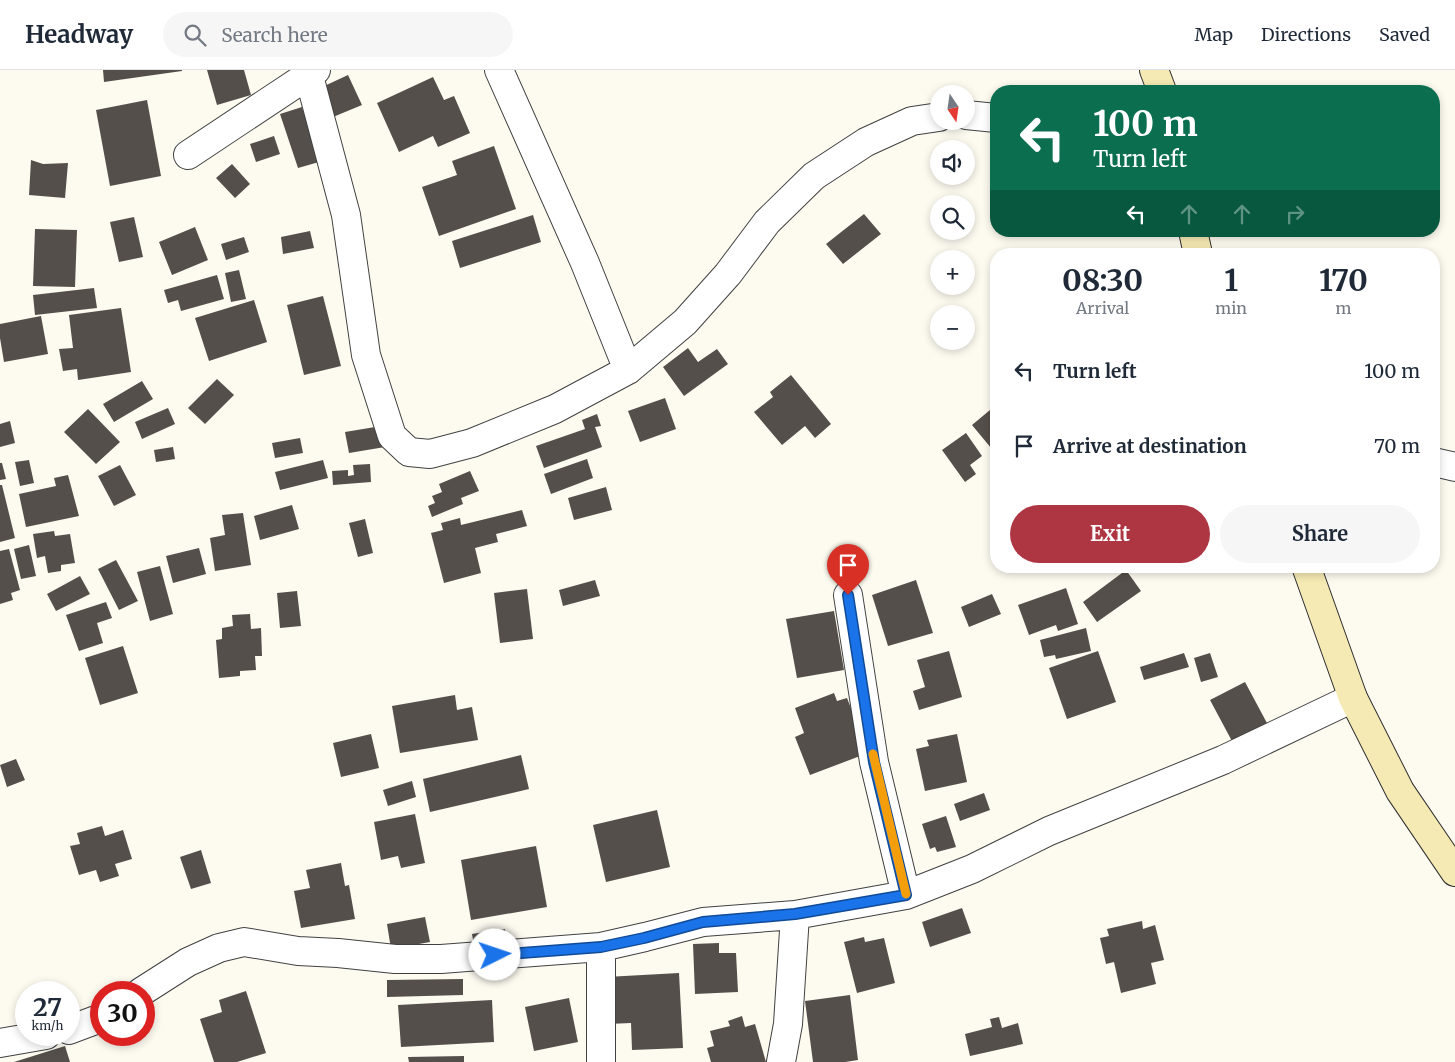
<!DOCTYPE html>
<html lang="en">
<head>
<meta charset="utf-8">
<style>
  :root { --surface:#fff; --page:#f6f6f7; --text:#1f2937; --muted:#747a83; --line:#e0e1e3; --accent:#ae3643 }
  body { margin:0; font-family:Merriweather,serif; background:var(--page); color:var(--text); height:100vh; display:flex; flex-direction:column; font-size:19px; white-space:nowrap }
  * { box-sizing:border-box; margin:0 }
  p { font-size:16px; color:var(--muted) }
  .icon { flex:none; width:28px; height:28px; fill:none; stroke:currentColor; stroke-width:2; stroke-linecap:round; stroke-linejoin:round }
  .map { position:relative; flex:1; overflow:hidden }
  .details { position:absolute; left:990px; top:178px; width:450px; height:325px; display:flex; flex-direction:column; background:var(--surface); border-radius:20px; box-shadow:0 2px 8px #0003 }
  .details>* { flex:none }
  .banner { position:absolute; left:990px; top:15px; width:450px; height:152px; border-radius:20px; box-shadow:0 2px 8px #0003; background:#0b6e4f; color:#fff; overflow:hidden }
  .needle { width:32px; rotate:167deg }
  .fabs { position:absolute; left:930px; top:15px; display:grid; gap:10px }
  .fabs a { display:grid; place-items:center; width:45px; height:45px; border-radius:50%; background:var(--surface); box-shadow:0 2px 8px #0003; font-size:25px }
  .speed { position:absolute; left:15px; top:911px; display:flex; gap:10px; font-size:25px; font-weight:700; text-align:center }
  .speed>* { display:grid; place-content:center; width:65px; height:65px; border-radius:50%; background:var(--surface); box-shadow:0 2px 8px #0003; line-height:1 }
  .speed small { font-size:12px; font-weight:400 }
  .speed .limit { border:8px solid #d22; background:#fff; color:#111 }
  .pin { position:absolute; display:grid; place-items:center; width:42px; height:42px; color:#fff; margin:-51px -21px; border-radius:50% 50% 50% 0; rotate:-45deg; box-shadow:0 0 5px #0007 }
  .pin .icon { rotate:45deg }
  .me { position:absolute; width:55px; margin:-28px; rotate:86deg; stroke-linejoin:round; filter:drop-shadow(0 0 4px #0008) }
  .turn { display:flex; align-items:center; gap:18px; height:105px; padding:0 20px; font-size:22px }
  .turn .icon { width:65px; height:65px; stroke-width:2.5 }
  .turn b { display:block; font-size:35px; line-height:42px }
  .lanes { display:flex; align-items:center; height:48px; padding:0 20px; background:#0003; justify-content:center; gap:25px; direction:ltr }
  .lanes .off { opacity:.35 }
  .eta { display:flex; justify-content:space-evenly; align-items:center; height:85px; text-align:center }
  .eta b { font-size:30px; font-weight:700; line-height:35px }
  .button { display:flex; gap:10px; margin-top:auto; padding:10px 20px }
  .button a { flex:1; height:58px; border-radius:30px; background:var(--accent); color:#fff; font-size:20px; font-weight:700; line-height:58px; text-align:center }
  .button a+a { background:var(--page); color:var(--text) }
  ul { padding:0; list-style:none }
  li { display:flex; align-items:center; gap:15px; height:75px; padding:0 20px }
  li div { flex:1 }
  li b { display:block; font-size:19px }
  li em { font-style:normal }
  header { display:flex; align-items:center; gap:30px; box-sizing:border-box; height:70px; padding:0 25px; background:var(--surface); border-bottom:1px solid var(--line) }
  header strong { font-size:24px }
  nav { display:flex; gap:28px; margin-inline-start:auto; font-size:18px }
  .search { width:350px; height:45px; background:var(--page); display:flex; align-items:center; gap:12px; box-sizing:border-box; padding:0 18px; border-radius:28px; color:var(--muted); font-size:19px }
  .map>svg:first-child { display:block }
  .building { fill:#554f4b }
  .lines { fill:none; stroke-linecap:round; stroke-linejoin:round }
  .street-casing { stroke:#414141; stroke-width:30 }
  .secondary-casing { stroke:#303030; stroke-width:30 }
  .street { stroke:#fff; stroke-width:28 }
  .secondary { stroke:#f5eab3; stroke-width:28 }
  .route-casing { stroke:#114b97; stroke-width:12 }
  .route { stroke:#1a73e8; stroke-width:9 }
  .slow { stroke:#f59e0b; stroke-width:9 }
</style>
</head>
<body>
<header>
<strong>Headway</strong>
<div class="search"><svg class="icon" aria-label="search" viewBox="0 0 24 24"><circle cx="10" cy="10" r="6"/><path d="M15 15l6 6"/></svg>Search here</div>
<nav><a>Map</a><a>Directions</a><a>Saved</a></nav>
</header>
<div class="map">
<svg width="1455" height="992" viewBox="0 0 1455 992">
  <rect width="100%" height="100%" fill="#fdfaf0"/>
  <!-- building -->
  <path class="building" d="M103,0H182V1L104,12Z
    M207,0H244L251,25L217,35Z
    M348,5L362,35L333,47L320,18Z
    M433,7L444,30L454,26L470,63L438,77L433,66L399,82L377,33Z
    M147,30L161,106L110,116L96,40Z
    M302,37L319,92L298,98L280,44Z
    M274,66L280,84L256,92L250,74Z
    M494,76L516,139L439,166L422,117L457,105L452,91Z
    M31,90L43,94L68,93L65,128L29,125Z
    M232,94L250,114L235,128L216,108Z
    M864,144L881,164L843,194L826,174Z
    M533,145L541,172L460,198L452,171Z
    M134,147L143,187L119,192L110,152Z
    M195,157L208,190L172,205L159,172Z
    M35,159L77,160L75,217L33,216Z
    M310,161L314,178L283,184L281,167Z
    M244,167L249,182L226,190L221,174Z
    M239,200L246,229L231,232L225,203Z
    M217,205L224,229L181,241L178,230L168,233L164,220Z
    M94,218L97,238L35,245L33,225Z
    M323,226L341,296L304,305L287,235Z
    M254,230L267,272L209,291L195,248Z
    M121,238L131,302L78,310L77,299L63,301L59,279L73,278L69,245Z
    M41,246L48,284L4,292L0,268V254Z
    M688,278L698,292L717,279L728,294L684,326L663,297Z
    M791,305L831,354L815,368L805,356L782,375L754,342L773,327L770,322Z
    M217,309L234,325L205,354L188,338Z
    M142,311L153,329L114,352L103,334Z
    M665,328L676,359L640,372L628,341Z
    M996,335V384L972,355Z
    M168,338L175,354L142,369L135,352Z
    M88,339L120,372L96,394L64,362Z
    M597,344L601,356L595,357L602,377L544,398L536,376L585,359L582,350Z
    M10,351L15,373L0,377V354Z
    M381,356L385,377L349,383L345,362Z
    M966,363L982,386L970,395L976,404L965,412L942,380Z
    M300,368L303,383L275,388L272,373Z
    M173,377L175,389L156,392L154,380Z
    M587,389L593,408L551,424L544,404Z
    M29,390L34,413L20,416L15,392Z
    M323,390L328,408L280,420L275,402Z
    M0,393H2L6,409L0,410Z
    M370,394L371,412L333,415L332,401L348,400V406L354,405L353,395Z
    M120,395L136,425L114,436L98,406Z
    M470,401L479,421L461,428L463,434L432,447L428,436L435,433L432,426L442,422L439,414Z
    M68,405L79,446L26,457L19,424L56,416L54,408Z
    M0,415H2L15,468L0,472Z
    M606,417L612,440L574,450L568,428Z
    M292,435L299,459L260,470L254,446Z
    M522,440L527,456L496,464L498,472L475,478L481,503L444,513L431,463L443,460L441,453L460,448L461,455Z
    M243,443L251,495L215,501L210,468L225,465L222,445Z
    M365,449L373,483L358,487L349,453Z
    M54,461L55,466L70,464L75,493L61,495V501L48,503L45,486L37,488L33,464Z
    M29,475L36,506L21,509L14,479Z
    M199,478L206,504L173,513L166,486Z
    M9,479L20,520L11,523L13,530L0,534V481Z
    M116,490L138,531L119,540L98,499Z
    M160,496L173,544L150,551L137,502Z
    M1126,500L1141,521L1097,552L1083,532Z
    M80,506L90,524L56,541L47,524Z
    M595,510L600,526L563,536L559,520Z
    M916,510L933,563L888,576L872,525Z
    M1066,518L1078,554L1058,561L1056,555L1029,565L1018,535Z
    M527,519L533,569L500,573L494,523Z
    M297,521L301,556L280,558L277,523Z
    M992,524L1001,544L969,557L961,537Z
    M106,532L112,548L97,553L103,573L79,581L66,545Z
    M834,541L844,600L797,608L786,549Z
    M250,544L251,559L261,558L262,586H255L256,600L240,601V606L219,608L216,570L222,569V558L233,556L232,545Z
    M1086,558L1091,581L1056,589L1055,585L1044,587L1040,570Z
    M123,576L138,623L100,635L85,588Z
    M949,581L962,627L919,640L913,621L925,617L917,590Z
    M1098,581L1116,632L1067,649L1049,598Z
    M1184,583L1189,597L1144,610L1140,597Z
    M1210,583L1218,607L1201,612L1194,588Z
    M1245,612L1268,655L1233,673L1210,630Z
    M834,623L837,631L847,628L868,683L810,705L795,667L804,663L795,638Z
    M455,625L457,640L472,637L478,670L400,683L392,636Z
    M371,664L379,698L341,707L333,673Z
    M957,664L967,712L925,721L916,679L929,676L927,670Z
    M521,685L529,719L430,742L423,709Z
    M16,689L25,710L7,717L0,695Z
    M412,711L416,727L388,736L383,720Z
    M984,723L990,740L960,751L954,734Z
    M657,740L670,797L606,812L593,755Z
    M415,744L425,793L401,798L398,786L381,790L374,752Z
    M946,746L956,777L937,782L935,777L930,779L922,754Z
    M102,756L105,766L123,760L132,789L115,794L119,806L100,812L96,800L79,805L70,776L80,774L77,763Z
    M536,776L547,837L471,850L461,790Z
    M201,780L211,813L191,819L180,787Z
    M341,793L345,816L349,815L355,849L301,858L294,821L310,818L306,800Z
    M962,838L971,863L930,877L922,852Z
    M425,847L430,872L391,879L387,854Z
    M1142,851L1143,859L1155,855L1164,890L1151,893L1156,914L1121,923L1114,892L1106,894L1100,868L1109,866L1107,859Z
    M505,859L508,876L475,880L472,864Z
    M864,867L865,872L884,868L895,913L857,923L844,872Z
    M719,873V883H736L738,922L695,924L693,874Z
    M679,903L683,978L632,980L631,953L608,954L606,907Z
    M463,909V925L387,927V910Z
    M246,921L266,983L237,992H214L200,949L222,942L219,930Z
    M850,925L858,990L845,992H813L805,931Z
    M569,928L578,972L534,981L525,937Z
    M492,930L494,972L401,977L398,935Z
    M742,946L745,957L755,954L766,992H711L707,978L714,976L710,961L730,956L728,951Z
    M999,947L1002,958L1018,953L1023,974L970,986L965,964L992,957L990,949Z
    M65,976L70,992H14Z
    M464,986V992H409L408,987Z"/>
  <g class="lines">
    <!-- street casing -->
    <g class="street-casing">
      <path id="street" d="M499,0L585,193L628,300
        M309,6L346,145L366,285L392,366L409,382L430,384L472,373L555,339L628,300L685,252L728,204L767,152L814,106L866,72L912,51L939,47
        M966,45L996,48
        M188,85L316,0
        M1434,392L1455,397
        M848,525L874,692L906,825
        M141,922L188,892L219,878L244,872L298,881L338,883L395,889H441L601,877L645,867L703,852L795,845L906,825L972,799L1049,761L1223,690L1353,628
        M69,960L101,948
        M0,973L46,965
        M601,992V877
        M781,992L788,954L795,845"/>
    </g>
    <!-- secondary casing -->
    <g class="secondary-casing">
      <path id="secondary" d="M1154,0L1162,21
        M1193,161L1198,184
        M1306,496L1353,628L1400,721L1455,802"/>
    </g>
    <!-- street -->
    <use href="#street" class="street"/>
    <!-- secondary -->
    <use href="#secondary" class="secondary"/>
  </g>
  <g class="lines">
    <!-- route casing -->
    <g class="route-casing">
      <path id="route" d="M495,885L601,877L644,868L703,852L795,844L906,825L874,692L848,525"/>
    </g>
    <!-- route -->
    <use href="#route" class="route"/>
    <!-- slow -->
    <path class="slow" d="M873,684L906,824"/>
  </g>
</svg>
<div class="fabs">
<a><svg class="needle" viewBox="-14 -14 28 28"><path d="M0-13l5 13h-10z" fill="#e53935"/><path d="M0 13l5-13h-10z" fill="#747a83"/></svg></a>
<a><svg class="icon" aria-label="sound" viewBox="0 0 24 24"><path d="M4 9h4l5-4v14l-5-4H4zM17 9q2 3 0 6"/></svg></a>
<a><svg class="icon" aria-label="search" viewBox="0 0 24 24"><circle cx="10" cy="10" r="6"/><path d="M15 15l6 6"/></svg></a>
<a>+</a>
<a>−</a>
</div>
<div class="speed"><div>27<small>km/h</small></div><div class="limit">30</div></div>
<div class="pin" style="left:848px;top:525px;background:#d93025"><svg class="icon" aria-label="arrive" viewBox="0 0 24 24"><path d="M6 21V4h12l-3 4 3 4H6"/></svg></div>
<svg class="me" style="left:495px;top:885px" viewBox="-20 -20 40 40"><circle r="19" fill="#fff"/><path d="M0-13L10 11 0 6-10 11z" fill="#1a73e8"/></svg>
<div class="banner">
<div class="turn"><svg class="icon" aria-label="left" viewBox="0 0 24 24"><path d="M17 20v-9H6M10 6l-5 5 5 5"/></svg><div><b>100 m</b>Turn left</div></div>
<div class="lanes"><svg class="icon" aria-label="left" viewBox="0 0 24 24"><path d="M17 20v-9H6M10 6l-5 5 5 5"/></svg><svg class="icon off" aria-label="ahead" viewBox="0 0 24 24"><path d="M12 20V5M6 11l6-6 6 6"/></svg><svg class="icon off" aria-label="ahead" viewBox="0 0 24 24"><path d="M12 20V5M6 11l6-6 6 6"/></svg><svg class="icon off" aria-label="right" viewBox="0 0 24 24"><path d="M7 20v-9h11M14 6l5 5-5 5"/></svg></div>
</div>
<section class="details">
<div class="eta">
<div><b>08:30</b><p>Arrival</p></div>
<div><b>1</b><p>min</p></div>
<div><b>170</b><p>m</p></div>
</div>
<ul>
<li><svg class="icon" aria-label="left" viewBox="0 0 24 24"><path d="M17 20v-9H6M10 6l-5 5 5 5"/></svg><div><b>Turn left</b></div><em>100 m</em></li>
<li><svg class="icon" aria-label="arrive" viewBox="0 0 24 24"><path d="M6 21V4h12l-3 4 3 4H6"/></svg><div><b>Arrive at destination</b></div><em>70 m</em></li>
</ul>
<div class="button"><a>Exit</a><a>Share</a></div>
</section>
</div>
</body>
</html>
